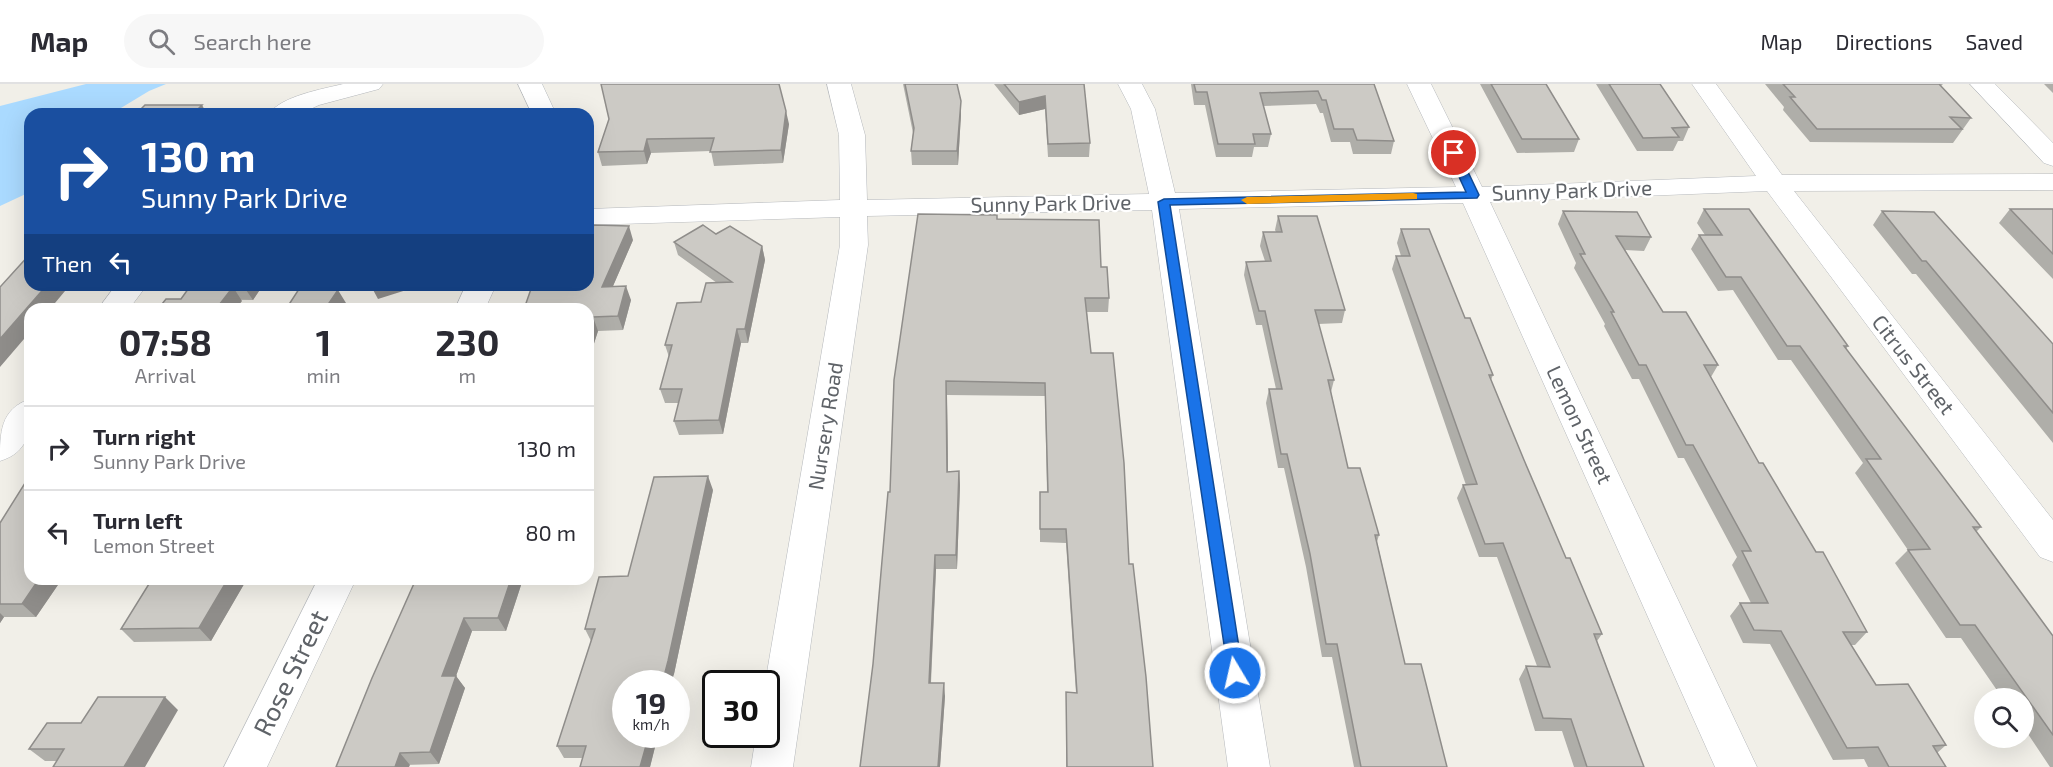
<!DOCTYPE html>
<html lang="en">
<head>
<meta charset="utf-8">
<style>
  :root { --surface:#fff; --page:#f7f7f7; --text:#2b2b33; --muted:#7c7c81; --line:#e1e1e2 }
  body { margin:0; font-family:"Exo 2",sans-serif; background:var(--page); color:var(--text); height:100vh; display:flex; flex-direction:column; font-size:22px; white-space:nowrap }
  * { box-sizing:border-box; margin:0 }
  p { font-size:20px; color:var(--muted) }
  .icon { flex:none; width:33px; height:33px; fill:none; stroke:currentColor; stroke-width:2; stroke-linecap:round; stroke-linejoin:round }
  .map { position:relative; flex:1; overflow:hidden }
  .panel { position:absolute; left:24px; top:219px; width:570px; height:282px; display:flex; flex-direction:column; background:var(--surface); border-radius:18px; box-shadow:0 6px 24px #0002 }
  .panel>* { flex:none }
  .top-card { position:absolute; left:24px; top:24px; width:570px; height:183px; border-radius:18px; box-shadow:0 6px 24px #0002; background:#1a4fa0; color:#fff; overflow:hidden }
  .buttons { position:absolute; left:1974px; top:604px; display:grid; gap:12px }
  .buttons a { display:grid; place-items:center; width:60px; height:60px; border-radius:50%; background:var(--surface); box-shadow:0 6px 24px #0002; font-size:30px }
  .speed { position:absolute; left:612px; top:586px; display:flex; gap:12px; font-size:30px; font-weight:700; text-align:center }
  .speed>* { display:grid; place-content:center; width:78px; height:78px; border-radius:50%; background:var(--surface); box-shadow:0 6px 24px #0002; line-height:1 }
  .speed small { font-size:15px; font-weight:400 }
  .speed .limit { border:3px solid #111; border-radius:9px; background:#fff; color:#111 }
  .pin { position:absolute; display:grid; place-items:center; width:51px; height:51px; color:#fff; margin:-26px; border:3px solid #fff; border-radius:50%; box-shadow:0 2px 6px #0007 }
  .me { position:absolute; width:66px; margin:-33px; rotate:351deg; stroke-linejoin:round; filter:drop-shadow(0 0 4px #0008) }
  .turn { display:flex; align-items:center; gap:21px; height:126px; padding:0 18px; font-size:27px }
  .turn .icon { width:78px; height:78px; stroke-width:2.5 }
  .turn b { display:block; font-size:42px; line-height:51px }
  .then { display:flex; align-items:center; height:57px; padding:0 18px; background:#0003; gap:12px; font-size:22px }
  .eta { display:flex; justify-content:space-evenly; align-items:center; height:102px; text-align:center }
  .eta b { font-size:36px; font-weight:700; line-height:42px }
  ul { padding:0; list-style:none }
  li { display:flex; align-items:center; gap:18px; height:84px; padding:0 18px; border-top:2px solid var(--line) }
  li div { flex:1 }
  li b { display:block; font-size:22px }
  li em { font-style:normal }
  header { display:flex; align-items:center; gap:36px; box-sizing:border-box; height:84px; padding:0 30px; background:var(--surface); border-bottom:2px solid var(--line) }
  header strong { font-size:28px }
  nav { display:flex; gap:33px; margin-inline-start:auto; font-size:21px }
  .search { width:420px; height:54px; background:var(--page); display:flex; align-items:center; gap:15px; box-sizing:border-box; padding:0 21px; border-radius:33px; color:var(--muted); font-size:22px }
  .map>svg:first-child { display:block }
  .water { fill:#aadaff }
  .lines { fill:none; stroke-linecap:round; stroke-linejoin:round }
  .minor-casing { stroke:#b5b8bc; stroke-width:1 }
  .minor { fill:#fff; fill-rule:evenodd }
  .wall { fill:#afaea9 }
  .shaded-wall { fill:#8f8d8a }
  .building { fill:#cccac5; stroke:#8f8d8a; stroke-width:1.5 }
  .route { fill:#1a73e8; stroke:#114b97; stroke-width:1.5 }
  .slow { fill:#f59e0b }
  .labels { text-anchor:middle; stroke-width:4.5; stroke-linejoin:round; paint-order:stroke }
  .street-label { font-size:21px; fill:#5f6368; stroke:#fff }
  .near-street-label { font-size:26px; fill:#5f6368; stroke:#fff }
</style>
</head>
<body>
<header>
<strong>Map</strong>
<div class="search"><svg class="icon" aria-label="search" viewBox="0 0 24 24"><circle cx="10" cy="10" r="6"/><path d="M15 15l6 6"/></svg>Search here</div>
<nav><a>Map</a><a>Directions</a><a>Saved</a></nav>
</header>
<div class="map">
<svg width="2053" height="683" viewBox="0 0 2053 683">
  <rect width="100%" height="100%" fill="#f1efe8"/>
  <!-- water -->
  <path class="water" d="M86,0H166L149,7L111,30H30V108L0,122V22Z"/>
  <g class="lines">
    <!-- minor casing -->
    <g class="minor-casing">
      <path id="minor" d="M343,0H383L379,5L319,21L300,30H269C281,12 323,5 343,0Z
        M518,0H542L556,30H532Z
        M827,0H851L865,51L867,116L1149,110L1131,25L1118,0H1142L1155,25L1175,109L1456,103L1407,0H1431L1482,103L1756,92L1692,0H1716L1782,91L2053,90V106L1794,107L2053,436V478L2040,473L1767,107L1490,118L1757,683H1715L1463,119L1179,125L1270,683H1228L1152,126L867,132L868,161L793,683H751L756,651H766L765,600L840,161V133L588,141V125L840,116L839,51Z
        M1970,0H1995L2053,59V82L2044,79Z
        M116,201H147L129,225H98Z
        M466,201H496L485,225H455Z
        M30,315C30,343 32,367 0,377C0,349 0,325 30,315Z
        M318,495H356L267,683H224Z"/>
    </g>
    <!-- minor -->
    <use href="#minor" class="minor"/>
  </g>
  <!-- wall -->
  <path class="wall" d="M903,0H957L961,30L958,81H912L911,67L913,49Z
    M994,0H1084L1090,59L1089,73H1048L1045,25L1019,31Z
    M1191,0H1374L1394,57L1391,70H1353L1350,58H1331L1323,29H1320L1316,20L1263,22L1271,50L1268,63H1254L1252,73H1216L1205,21H1194Z
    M1480,0H1546L1579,55L1574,68L1517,69Z
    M1596,0H1660L1689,43L1683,57H1678L1673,67H1637Z
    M1765,0H1943L1941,2L1971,34L1953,59L1810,58L1783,26L1784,23Z
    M2044,0H2053V9Z
    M609,35L789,40L783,79L714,82L711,67L651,69L647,80L602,82L598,68Z
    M1704,125L1848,262L1846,265L1981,443L1976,448L2053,552V683H2050L2024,644V615H2003L1961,554H1946L1895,479L1908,466L1855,389L1863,379L1791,276H1778L1733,206L1718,207L1691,165L1699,151H1705L1697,139Z
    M2010,125H2053V195L1999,139Z
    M1563,127L1651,153L1644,167L1625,166L1663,228L1718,281L1711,293L1759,379L1867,548L1855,561H1851L1876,601L1946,661L1937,669L1946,683H1868L1864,675L1833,676L1770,560L1743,559L1730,532L1740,519H1751L1732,481L1737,473L1684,374H1678L1639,295H1632L1604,242L1605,240L1574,184L1576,179L1558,140Z
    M1882,127L2053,260V359L1916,190H1912L1873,141Z
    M1278,132L1345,226L1342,239L1318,240L1334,296L1331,308L1348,384L1379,451L1377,458L1405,580L1447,683H1354L1332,573H1322L1306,483L1284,384H1278L1266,319L1269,305H1276L1262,241H1256L1244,191L1246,178L1265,177L1260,162L1263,148H1276L1275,146Z
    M997,135L1101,183L1109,214L1108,228H1087L1091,269L1129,480L1153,683H1066V608L1076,609L1066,459L1040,458V408H1047L1045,312L947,311L948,388L959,387L960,401L957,485H936L931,599L945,612L940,683H860L873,580L890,408Z
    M1401,145L1465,234L1493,291L1491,296L1524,376L1566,474L1602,550L1597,557L1644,683H1574L1562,647H1535L1519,595L1526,582H1537L1497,473H1479L1457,414L1463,401H1466L1392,185L1396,172H1401L1397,159Z
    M716,150L762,162L765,176L748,259H741L723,350L679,351L674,337L679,319H665L660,305L669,273L665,261L717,199L678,171L674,158Z
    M633,156L613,202L631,216L623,246L598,247L588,278V225L543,205Z
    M191,201H263L253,216L181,215Z
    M713,406L674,590L626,651H658L650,683H580L583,674H564L557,662L591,557L585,545L628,492Z
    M0,439L30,495H62L36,533H4L0,539Z
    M152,495H247L211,557L134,558L121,545Z
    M523,495L506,547H472L456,592L465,604L439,680L336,683L372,594Z
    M178,626L57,677H45L29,665L81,639Z"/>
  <!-- shaded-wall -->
  <path class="shaded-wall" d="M1045,12V25L1019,31V18Z
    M961,17V30L958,81L957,67Z
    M202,21L207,30H193Z
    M786,27L789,40L783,79L781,66Z
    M647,55L651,69L647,80L644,67Z
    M629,142L633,156L607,216L602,203Z
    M762,162L765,176L748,259L745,245Z
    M47,201H70L50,225H30V248L0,283V255Z
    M245,201H263L253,216L244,203Z
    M373,201H419V202L378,215L371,202Z
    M626,202L631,216L623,246L618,232Z
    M233,203L242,217L236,225H216Z
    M338,206L346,219L342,225H325Z
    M593,233L598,247L588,278V249Z
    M737,245L741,259L723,350L719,336Z
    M946,297L947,311L948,401L947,388Z
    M959,387L960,401L957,485L956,471Z
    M708,392L713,406L674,590L671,600H662Z
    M935,471L936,485L930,611L929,599Z
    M39,495H62L36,533L22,520Z
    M228,495H247L211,557L199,544Z
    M511,495H523L506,547L498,534Z
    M0,529L4,533L0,539Z
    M464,534L472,547L456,592L465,604L439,680L430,668L442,592Z
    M944,599L945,612L940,683H938Z
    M165,613L178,626L145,683H124Z
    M649,651H658L650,683H640Z
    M400,669L410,681L409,683H395Z"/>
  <!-- building -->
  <path class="building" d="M601,0H779L786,27L781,66L710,68L714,54L647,55L644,67L598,68L609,35Z
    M905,0H957L961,17L957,67H911L914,44Z
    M1004,0H1084L1090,59L1048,60L1045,12L1019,18Z
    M1194,0H1374L1394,57L1357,56L1353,45H1334L1326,16H1322L1318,7L1260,9L1271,50H1253L1255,60H1218L1207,8H1196Z
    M1491,0H1546L1579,55H1522Z
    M1609,0H1660L1689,43L1672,44L1679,53L1643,54Z
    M1783,0H1939L1971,34L1950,33L1962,45H1817L1790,13H1795Z
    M145,21H202L193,30H136Z
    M1704,125H1749L1848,262H1844L1981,443H1973L2053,552V651L1975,541H1960L1908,466L1930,465L1866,375H1881L1800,262H1787L1741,193H1726L1699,151H1722Z
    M2010,125H2053V170Z
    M1563,127L1637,128L1651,153L1616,152L1663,228H1686L1718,281H1704L1759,379H1763L1816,468H1823L1867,548H1843L1876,601L1908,600L1946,661L1933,662L1946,683H1889L1878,663L1847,664L1781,547L1754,546L1740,519H1768L1742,467H1751L1693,361H1686L1646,281H1639L1611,228H1614L1580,170H1585Z
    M1882,127L1934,128L2053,260V329L1926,177H1922Z
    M918,130L997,131V135L1099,136L1101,183H1107L1109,214H1085L1091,269H1113L1124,379L1129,480H1133L1146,593L1153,683H1067L1066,608L1077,609L1066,445H1040V408H1048L1045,299L946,297L947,388L959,387L956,471H935L929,599H944L938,683H860L873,580L888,408H890L894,296Z
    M1278,132H1317L1345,226H1315L1334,296H1328L1348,384H1360L1379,451H1375L1405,580H1421L1447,683H1361L1337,560H1326L1310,470L1287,370H1281L1269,305H1282L1265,227H1259L1246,178L1271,177L1263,148H1282Z
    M594,141L629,142L602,203L626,202L618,232L593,233L588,249V225H524L531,205H543L545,201H588V153Z
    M703,141L716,150L730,142L762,162L745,245H737L719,336L674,337L682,305H660L672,261H665L677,219L701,218L706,199L732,198L674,158Z
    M1401,145H1429L1465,234H1470L1493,291H1489L1524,376L1566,474H1570L1602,550H1594L1644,683H1587L1571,635L1543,634L1526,582L1550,583L1503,459L1485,460L1463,401L1477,400L1396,172H1410Z
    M30,170V201H47L0,255V203Z
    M191,201H245L244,203H233L216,225H158L166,215H181Z
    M299,205L338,206L325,225H286Z
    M30,391V469L28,473H30V495H39L22,520H0V439Z
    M708,392L668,577L662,600H626V651H649L640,683H580L586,662H557L595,545H585L599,493L628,492L654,393Z
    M152,495H228L199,544L121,545Z
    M416,495H511L498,534H464L442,592H456L430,668L400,669L395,683H336L372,594Z
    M98,613H165L124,683H53L64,665H29L47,639H81Z"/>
  <!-- route -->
  <path class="route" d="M1454,66L1459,69L1479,111L1477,114L1170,121L1243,589L1241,594L1235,596L1229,594L1158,118L1164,115L1466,108L1448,69Z"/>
  <!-- slow -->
  <path class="slow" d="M1413,109L1417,110V115L1247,120L1241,116L1247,113Z"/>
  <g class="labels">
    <!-- street labels -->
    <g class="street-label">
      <text transform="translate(1572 107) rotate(-2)" y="7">Sunny Park Drive</text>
      <text transform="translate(1051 120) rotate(-1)" y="7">Sunny Park Drive</text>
      <text transform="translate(1913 281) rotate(52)" y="7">Citrus Street</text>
      <text transform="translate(1579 341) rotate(65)" y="7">Lemon Street</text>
      <text transform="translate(826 342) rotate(-81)" y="7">Nursery Road</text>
    </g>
    <!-- near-street labels -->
    <g class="near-street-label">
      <text transform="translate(291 589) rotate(-64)" y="9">Rose Street</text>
    </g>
  </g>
</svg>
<div class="buttons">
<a><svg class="icon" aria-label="search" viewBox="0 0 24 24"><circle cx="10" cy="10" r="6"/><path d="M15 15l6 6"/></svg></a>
</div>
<div class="speed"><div>19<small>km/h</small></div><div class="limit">30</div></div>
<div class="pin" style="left:1454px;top:69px;background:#d93025"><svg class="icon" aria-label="arrive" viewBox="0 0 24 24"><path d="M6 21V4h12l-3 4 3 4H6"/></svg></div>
<svg class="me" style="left:1235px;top:589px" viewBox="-20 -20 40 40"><circle r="17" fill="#1a73e8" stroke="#fff" stroke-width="3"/><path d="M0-11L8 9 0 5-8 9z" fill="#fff"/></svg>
<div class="top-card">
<div class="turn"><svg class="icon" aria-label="right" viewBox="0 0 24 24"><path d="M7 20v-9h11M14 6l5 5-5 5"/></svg><div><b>130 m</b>Sunny Park Drive</div></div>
<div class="then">Then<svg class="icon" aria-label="left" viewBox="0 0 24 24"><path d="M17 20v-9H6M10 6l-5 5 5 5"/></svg></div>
</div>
<section class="panel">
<div class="eta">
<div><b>07:58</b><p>Arrival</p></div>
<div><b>1</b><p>min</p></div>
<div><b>230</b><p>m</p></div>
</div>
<ul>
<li><svg class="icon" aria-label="right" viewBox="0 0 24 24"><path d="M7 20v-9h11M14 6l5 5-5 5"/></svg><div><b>Turn right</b><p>Sunny Park Drive</p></div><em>130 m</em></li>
<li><svg class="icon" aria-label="left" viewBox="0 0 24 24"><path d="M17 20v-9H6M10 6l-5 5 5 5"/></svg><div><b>Turn left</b><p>Lemon Street</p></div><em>80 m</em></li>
</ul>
</section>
</div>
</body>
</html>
